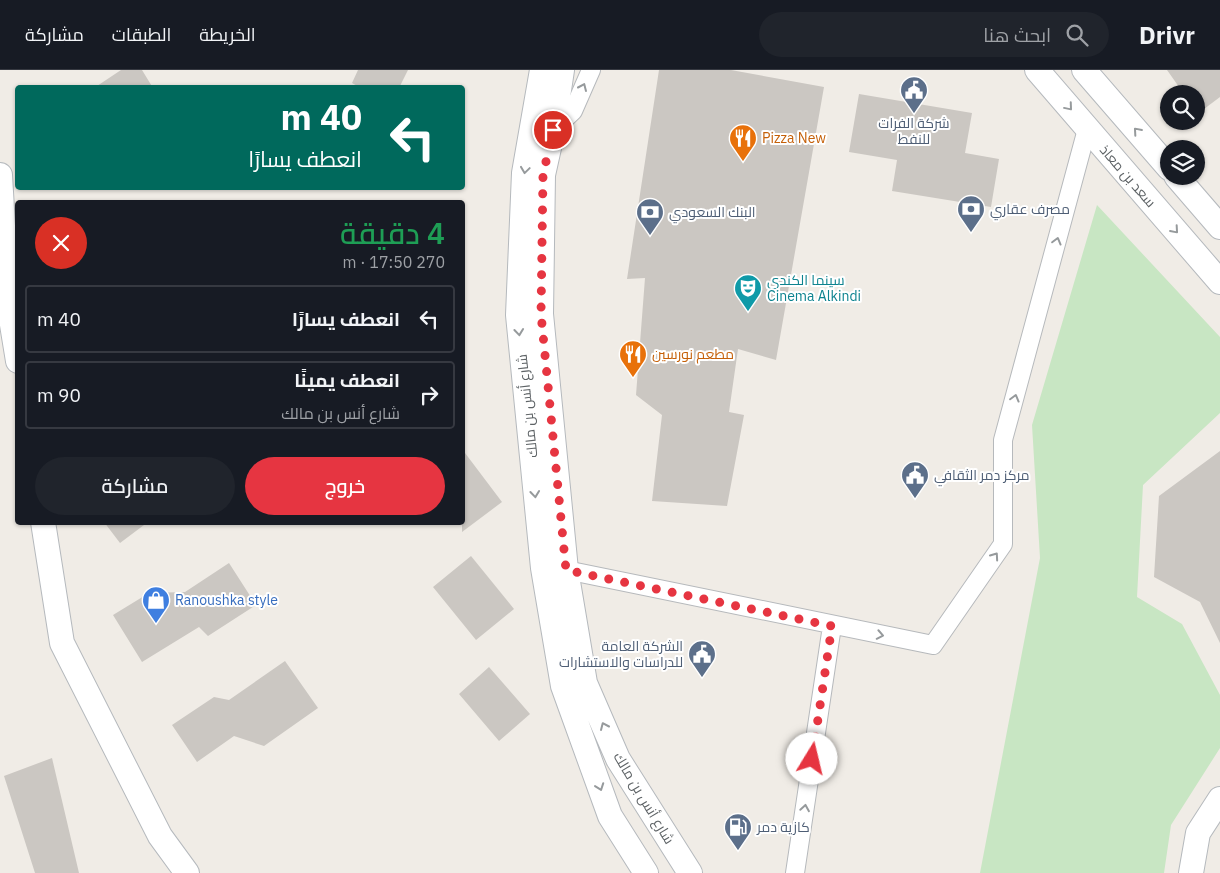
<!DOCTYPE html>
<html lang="ar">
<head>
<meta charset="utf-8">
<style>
  :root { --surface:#171b24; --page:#20242c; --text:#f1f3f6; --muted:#9ea1a6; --line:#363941; --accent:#e63541 }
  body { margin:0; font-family:"IBM Plex Sans",Cairo,sans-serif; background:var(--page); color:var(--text); direction:rtl; height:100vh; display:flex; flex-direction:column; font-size:19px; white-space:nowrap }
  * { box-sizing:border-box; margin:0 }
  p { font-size:16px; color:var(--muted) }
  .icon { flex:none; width:28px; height:28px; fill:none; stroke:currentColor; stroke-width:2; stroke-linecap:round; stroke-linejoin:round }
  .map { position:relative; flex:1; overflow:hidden; direction:ltr }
  .details { position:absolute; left:15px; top:130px; width:450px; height:325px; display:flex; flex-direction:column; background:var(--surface); border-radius:5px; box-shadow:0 1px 4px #0004; direction:rtl }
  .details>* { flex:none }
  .top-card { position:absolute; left:15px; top:15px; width:450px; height:105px; border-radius:5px; box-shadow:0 1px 4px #0004; direction:rtl; background:#00695c; color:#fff; overflow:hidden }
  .controls { position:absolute; left:1160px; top:15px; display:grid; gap:10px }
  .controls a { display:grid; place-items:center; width:45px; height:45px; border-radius:50%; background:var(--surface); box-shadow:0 1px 4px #0004; font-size:25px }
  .pin { position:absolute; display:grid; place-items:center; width:42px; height:42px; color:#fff; margin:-21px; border:2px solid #fff; border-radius:50%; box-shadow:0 1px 5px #0007 }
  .me { position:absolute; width:55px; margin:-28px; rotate:9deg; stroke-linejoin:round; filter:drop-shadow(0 0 4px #0008) }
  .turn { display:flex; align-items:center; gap:18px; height:105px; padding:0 20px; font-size:22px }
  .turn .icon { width:65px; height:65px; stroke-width:2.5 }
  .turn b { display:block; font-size:35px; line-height:42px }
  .round { display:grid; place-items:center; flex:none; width:52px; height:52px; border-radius:26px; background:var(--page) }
  .headline { display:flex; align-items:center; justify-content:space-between; height:85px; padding:0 20px }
  h1 { font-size:30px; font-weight:600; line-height:38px; color:#1e9e55 }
  .primary-button { display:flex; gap:10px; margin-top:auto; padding:10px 20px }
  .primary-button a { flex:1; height:58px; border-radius:30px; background:var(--accent); color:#fff; font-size:20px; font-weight:600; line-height:58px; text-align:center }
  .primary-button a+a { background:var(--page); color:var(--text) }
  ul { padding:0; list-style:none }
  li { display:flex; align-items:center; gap:15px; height:68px; margin:0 10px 8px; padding:0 10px; border:2px solid var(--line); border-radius:5px }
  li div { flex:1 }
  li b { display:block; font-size:19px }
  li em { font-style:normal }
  header { display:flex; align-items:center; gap:30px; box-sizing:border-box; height:70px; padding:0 25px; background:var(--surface); border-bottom:1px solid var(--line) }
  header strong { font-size:24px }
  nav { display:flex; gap:28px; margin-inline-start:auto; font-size:18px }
  .search { width:350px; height:45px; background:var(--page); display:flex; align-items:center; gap:12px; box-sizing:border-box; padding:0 18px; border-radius:28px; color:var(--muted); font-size:19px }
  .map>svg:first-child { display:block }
  .green { fill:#c8e6c3 }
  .building { fill:#cbc7c2 }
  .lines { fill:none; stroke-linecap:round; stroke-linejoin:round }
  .street-casing { stroke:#b6b9bc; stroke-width:20 }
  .secondary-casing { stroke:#b5b9bd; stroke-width:26 }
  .street { stroke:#fff; stroke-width:18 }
  .secondary { stroke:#fff; stroke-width:24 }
  .oneway { stroke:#969a9c }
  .route { stroke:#e63541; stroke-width:9; stroke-dasharray:0 16.2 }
  .labels { text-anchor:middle; stroke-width:4; stroke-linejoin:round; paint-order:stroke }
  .service-label { font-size:14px; fill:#4e5e75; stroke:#fff; text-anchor:start }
  .food-label { font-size:14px; fill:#c56008; stroke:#fff; text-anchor:start }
  .street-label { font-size:14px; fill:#5e6366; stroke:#fff }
  .culture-label { font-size:14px; fill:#0d838f; stroke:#fff; text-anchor:start }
  .shop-label { font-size:14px; fill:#366cbe; stroke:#fff; text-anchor:start }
</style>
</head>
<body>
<header>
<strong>Drivr</strong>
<div class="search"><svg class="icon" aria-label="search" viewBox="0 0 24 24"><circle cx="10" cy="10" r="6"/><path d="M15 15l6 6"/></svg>ابحث هنا</div>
<nav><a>الخريطة</a><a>الطبقات</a><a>مشاركة</a></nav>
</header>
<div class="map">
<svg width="1220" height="803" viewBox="0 0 1220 803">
  <rect width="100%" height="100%" fill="#f0ece6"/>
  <!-- green -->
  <path class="green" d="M1097,135L1220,267V343L1143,415L1137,527L1182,554L1220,625V678L1171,755L1164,803H980L1040,488L1032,355Z"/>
  <!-- building -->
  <path class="building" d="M121,0H142L153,18H94Z
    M358,0H408L399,18H361L352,13Z
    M659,0H731L824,17L776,290L738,279L729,342L744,345L727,436L652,431L662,345L636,325L645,208L627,209Z
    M1167,0H1220V27L1196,45V24H1184Z
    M859,24L972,43L965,83L999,89L991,137L892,121L897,90L849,82Z
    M462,379L502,432L462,462Z
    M1220,381V573L1200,532L1154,507L1159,426Z
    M104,452H148L120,473Z
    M471,486L514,539L476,570L433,517Z
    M229,493L256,535L208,566L199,557L142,592L113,545L149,523L185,522Z
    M285,591L318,638L264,676L234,666L197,692L172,655L214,627L229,630Z
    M489,597L530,644L499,671L459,624Z
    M52,688L79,803H35L4,706Z"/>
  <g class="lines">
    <!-- street casing -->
    <g class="street-casing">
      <path id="street" d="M553,60L573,41L591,0
        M566,500L933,575L1003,474V370L1087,59
        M795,803L832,556"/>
    </g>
    <!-- secondary casing -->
    <g class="secondary-casing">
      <path id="secondary" d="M542,0L524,103L518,245L543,498L563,616L610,746L646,803
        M562,0L553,60L543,105L541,244L566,500L585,613L618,689L690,803
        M1037,0L1220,212
        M1084,0L1169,98
        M0,105L7,224L18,291
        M1176,106L1220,157
        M43,452L62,573L160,766L187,803
        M1191,803L1198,763L1220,729"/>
    </g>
    <!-- street -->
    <use href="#street" class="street"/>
    <!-- secondary -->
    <use href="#secondary" class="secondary"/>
  </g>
  <!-- one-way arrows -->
  <defs><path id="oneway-chevron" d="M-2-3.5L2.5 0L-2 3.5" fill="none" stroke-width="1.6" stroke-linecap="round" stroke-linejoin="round" transform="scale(1.25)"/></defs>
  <g class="oneway">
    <use href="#oneway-chevron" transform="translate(583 17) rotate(-66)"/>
    <use href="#oneway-chevron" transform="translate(1069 37) rotate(50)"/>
    <use href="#oneway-chevron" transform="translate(1137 61) rotate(-131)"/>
    <use href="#oneway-chevron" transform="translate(525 100) rotate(98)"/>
    <use href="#oneway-chevron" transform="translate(1175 160) rotate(49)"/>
    <use href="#oneway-chevron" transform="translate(1057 171) rotate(-75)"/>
    <use href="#oneway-chevron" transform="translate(519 262) rotate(84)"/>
    <use href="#oneway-chevron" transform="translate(1015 328) rotate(-75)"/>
    <use href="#oneway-chevron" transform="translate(535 424) rotate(84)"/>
    <use href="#oneway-chevron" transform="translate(995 486) rotate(-55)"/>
    <use href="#oneway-chevron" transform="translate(880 565) rotate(11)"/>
    <use href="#oneway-chevron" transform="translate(604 656) rotate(-114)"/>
    <use href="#oneway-chevron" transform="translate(600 717) rotate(70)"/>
    <use href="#oneway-chevron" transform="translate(805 738) rotate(-81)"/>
  </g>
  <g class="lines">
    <!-- route -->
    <path class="route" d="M553,60L543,105L541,244L566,500L832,556L812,689"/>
  </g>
  <!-- icons -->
  <defs>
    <g id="civic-pin" transform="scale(1.4375)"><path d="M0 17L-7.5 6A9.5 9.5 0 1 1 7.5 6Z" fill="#5c6f8a" stroke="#fff"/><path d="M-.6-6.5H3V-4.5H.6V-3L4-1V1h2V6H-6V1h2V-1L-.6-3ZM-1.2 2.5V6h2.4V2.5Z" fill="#fff"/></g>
    <g id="restaurant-pin" transform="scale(1.4375)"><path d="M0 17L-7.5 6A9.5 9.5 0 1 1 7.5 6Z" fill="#e8710a" stroke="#fff"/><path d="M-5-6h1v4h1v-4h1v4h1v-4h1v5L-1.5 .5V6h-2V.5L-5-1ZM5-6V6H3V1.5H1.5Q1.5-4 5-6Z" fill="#fff"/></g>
    <g id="bank-pin" transform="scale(1.4375)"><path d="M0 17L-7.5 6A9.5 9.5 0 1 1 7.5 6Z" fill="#5c6f8a" stroke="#fff"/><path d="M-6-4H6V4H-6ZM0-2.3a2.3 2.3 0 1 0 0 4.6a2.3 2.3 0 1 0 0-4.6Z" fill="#fff"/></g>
    <g id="theatre-pin" transform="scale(1.4375)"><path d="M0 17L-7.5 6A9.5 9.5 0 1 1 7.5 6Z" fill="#0f9aa8" stroke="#fff"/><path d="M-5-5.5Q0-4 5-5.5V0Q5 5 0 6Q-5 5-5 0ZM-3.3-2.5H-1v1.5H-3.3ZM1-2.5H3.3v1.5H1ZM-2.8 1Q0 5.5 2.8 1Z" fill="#fff"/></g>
    <g id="shop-pin" transform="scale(1.4375)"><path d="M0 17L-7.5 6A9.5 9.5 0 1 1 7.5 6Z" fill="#3f7fe0" stroke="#fff"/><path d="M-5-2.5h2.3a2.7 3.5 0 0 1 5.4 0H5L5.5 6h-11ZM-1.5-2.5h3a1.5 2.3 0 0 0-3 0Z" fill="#fff"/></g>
    <g id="fuel-pin" transform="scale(1.4375)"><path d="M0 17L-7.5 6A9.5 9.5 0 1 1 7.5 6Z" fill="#5c6f8a" stroke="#fff"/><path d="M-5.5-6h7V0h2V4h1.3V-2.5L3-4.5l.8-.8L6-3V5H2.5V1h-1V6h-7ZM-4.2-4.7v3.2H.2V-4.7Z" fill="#fff"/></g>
  </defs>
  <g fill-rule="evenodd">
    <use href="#civic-pin" x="914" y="20"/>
    <use href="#restaurant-pin" x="743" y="68"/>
    <use href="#bank-pin" x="971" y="139"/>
    <use href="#bank-pin" x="650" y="142"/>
    <use href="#theatre-pin" x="748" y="218"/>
    <use href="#restaurant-pin" x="633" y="284"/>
    <use href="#civic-pin" x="915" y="405"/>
    <use href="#shop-pin" x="156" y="530"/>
    <use href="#civic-pin" x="702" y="584"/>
    <use href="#fuel-pin" x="738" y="757"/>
  </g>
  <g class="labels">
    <!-- service labels -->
    <g class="service-label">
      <text x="914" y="58" text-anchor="middle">شركة الفرات<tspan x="914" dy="16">للنفط</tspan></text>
      <text x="990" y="144">مصرف عقاري</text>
      <text x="669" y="147">البنك السعودي</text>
      <text x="934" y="410">مركز دمر الثقافي</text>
      <text x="683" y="581" text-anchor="end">الشركة العامة<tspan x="683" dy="16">للدراسات والاستشارات</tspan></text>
      <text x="757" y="762">كازية دمر</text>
    </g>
    <!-- food labels -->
    <g class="food-label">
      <text x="762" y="73">Pizza New</text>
      <text x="652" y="289">مطعم نورسين</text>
    </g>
    <!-- street labels -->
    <g class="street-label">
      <text transform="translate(1128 106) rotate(49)" y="5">سعد بن معاذ</text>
      <text transform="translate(527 336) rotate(-96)" y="5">شارع أنس بن مالك</text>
      <text transform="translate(644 728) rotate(59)" y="5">شارع أنس بن مالك</text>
    </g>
    <!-- culture labels -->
    <g class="culture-label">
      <text x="767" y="215">سينما الكندي<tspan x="767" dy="16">Cinema Alkindi</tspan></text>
    </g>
    <!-- shop labels -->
    <g class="shop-label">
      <text x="175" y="535">Ranoushka style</text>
    </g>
  </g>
</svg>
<div class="controls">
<a><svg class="icon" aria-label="search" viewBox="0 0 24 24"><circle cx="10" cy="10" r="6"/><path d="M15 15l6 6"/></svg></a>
<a><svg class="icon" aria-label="layers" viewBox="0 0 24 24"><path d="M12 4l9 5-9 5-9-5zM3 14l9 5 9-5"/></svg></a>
</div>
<div class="pin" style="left:553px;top:60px;background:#d93025"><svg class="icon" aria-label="arrive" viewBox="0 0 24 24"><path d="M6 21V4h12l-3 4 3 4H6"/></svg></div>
<svg class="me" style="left:812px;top:689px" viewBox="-20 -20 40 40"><circle r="19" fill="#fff"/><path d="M0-13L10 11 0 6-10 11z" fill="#e63541"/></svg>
<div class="top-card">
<div class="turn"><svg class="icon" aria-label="left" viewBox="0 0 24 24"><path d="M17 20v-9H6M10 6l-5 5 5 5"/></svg><div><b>40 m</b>انعطف يسارًا</div></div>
</div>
<section class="details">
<div class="headline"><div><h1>4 دقيقة</h1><p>270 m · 17:50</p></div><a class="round" style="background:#d93025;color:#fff"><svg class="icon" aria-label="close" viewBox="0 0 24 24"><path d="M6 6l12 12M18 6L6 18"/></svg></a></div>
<ul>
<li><svg class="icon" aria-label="left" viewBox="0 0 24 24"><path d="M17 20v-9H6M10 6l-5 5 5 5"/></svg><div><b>انعطف يسارًا</b></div><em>40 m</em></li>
<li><svg class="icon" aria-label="right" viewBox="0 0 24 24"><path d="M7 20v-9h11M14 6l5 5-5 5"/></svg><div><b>انعطف يمينًا</b><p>شارع أنس بن مالك</p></div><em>90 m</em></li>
</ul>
<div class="primary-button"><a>خروج</a><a>مشاركة</a></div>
</section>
</div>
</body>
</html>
